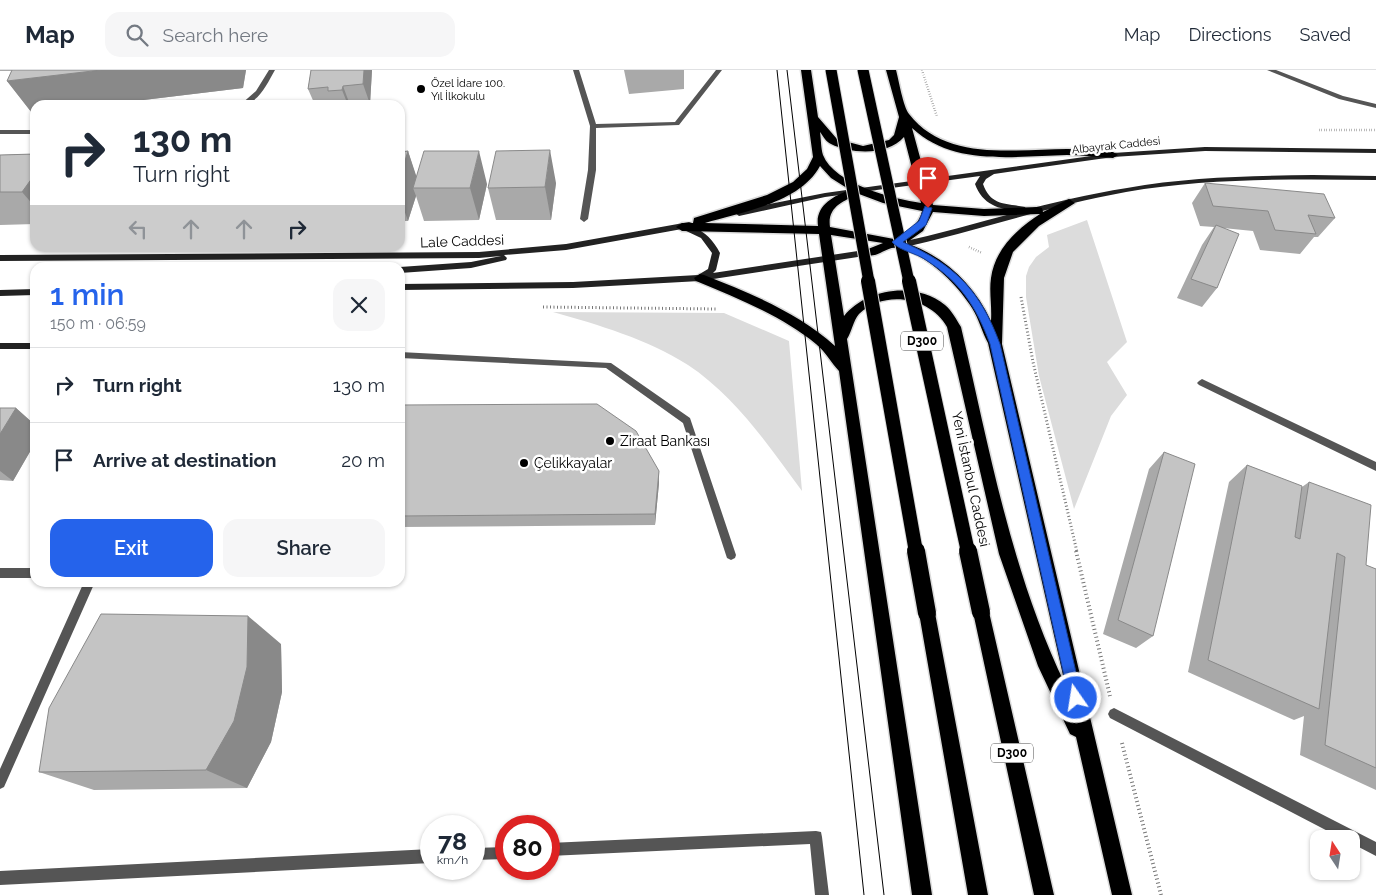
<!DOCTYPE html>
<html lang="en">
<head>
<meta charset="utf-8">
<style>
  :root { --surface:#fff; --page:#f6f6f7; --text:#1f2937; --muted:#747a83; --line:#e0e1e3; --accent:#2563eb }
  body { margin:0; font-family:Raleway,sans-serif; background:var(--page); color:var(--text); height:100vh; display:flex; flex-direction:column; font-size:19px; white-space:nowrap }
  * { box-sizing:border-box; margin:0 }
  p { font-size:16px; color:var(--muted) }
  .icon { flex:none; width:28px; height:28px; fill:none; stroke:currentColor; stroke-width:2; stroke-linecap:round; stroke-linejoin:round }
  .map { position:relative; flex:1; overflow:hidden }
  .drawer { position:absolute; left:30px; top:192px; width:375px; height:325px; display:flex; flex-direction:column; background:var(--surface); border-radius:15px; box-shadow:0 1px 4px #0004 }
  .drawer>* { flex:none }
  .hud { position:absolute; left:30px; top:30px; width:375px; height:152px; border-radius:15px; box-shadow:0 1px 4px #0004; background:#fff; color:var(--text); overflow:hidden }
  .needle { width:32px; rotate:348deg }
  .tools { position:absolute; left:1310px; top:760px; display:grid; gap:10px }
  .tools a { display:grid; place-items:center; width:50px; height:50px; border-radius:10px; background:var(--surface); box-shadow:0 1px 4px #0004; font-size:25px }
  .speed { position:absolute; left:420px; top:745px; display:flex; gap:10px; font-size:25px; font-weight:700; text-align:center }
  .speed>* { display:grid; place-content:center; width:65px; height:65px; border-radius:50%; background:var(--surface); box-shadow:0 1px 4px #0004; line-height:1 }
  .speed small { font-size:12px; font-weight:400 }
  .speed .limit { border:8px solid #d22; background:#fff; color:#111 }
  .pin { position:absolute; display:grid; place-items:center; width:42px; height:42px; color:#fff; margin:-51px -21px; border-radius:50% 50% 50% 0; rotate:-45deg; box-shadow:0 0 5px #0007 }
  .pin .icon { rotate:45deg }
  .me { position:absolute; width:55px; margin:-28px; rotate:347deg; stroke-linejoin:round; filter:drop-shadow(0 0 4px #0008) }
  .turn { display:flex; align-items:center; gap:18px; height:105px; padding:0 20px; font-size:22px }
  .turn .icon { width:65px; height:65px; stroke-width:2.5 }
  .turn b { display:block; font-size:35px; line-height:42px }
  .lanes { display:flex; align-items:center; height:48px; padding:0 20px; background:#0003; justify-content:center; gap:25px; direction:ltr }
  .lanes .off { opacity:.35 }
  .round { display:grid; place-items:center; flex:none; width:52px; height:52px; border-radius:15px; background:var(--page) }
  .summary { display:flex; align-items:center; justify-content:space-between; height:85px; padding:0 20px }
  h1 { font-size:30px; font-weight:600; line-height:38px; color:var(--accent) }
  .button { display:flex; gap:10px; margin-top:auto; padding:10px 20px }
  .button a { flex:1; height:58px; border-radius:15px; background:var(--accent); color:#fff; font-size:20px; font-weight:600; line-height:58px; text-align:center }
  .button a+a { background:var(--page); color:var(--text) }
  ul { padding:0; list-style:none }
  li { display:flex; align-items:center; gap:15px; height:75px; padding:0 20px; border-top:1px solid var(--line) }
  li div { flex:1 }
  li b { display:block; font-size:19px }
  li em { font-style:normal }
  header { display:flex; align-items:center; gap:30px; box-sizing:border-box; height:70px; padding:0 25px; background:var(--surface); border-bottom:1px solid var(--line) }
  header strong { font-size:24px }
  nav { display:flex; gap:28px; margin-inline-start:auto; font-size:18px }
  .search { width:350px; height:45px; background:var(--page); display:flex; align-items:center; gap:12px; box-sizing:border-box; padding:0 18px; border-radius:15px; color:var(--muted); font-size:19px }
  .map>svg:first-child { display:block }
  .green { fill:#dcdcdc }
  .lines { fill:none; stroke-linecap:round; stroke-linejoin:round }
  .highway-casing { stroke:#dbdbdb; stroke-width:3 }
  .path-far2 { stroke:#777; stroke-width:2.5; stroke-dasharray:0.5 2; stroke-linecap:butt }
  .path-far1 { stroke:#777; stroke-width:3; stroke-dasharray:1 2.5; stroke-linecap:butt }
  .path { stroke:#777; stroke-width:4; stroke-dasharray:1 3; stroke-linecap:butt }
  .lane { fill:#555; fill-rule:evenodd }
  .street { fill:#555; fill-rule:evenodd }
  .secondary { fill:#222; fill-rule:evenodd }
  .highway { fill:#000; fill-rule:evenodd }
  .tram { stroke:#000; stroke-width:1 }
  .highway-bridge-far2-casing { stroke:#dbdbdb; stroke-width:13; stroke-linecap:butt }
  .highway-bridge-far1-casing { stroke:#dbdbdb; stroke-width:16; stroke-linecap:butt }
  .highway-bridge-casing { stroke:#dbdbdb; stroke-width:21; stroke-linecap:butt }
  .highway-bridge-far2 { stroke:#000; stroke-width:11 }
  .highway-bridge-far1 { stroke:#000; stroke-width:14 }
  .highway-bridge { stroke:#000; stroke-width:18 }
  .wall { fill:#a9a9a9 }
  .shaded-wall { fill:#898989 }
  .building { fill:#c4c4c4; stroke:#898989 }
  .route { fill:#2563eb; stroke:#184099 }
  .poi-dot { fill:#000; stroke:#fff; stroke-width:2 }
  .labels { text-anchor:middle; stroke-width:5; stroke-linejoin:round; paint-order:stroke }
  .far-poi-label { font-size:11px; fill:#000; stroke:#fff; text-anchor:start }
  .far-street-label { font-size:11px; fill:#000; stroke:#fff }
  .shield { fill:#fff; stroke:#4c4c4c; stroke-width:1 }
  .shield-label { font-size:12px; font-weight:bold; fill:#000 }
  .street-label { font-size:14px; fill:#000; stroke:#fff }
  .poi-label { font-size:14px; fill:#000; stroke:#fff; text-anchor:start }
</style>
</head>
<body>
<header>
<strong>Map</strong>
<div class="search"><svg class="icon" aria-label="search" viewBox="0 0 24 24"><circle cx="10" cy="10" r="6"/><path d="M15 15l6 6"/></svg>Search here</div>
<nav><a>Map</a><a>Directions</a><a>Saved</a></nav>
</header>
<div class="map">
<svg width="1376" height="825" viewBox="0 0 1376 825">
  <rect width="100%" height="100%" fill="#fff"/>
  <!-- green -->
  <path class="green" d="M1087,150L1127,272L1107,292L1127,325L1111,346L1074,439L1039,306L1026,227V206L1029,197L1036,187L1049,177L1047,165Z
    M553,242L724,243L789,271L802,421C769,376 735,326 688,295C647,269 599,255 553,242Z"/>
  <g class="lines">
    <!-- highway casing -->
    <g class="highway-casing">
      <path id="highway" d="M801,0H811L818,47L837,69L863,76L889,70L894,65L899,47L886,0H896C899,11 903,36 909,44C946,92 1015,79 1067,79C1082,79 1098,81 1113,82L1118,85L1113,88C1098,87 1082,85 1067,85C1015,86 954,97 912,58L933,135L984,139L1038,137L1042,138L1043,142L1069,129L1075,133L1039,156L1013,182L1004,208L1002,274L1132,825H1112L1076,667L1070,664L1038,596L999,484L947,257C931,227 884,219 859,244C853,251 852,261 847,269L932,825H912L839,301C831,293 826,282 816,274C782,246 737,228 696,211L694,208L700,204L704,205C750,223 799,243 835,276L819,164L682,161L676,157L682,153H693L694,148L767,125L793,112L807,99L813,87ZM820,62C823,66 826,72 831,74C851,84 888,86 904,67L921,133C894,129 834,114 823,85C821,79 821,69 820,62ZM820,96L831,108L850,120C833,126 815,136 818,156L705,153C742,142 800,133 820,96ZM859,124L883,133L922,141C919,155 907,163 894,169L830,157C827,137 843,131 859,124ZM933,142L984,146L1040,144C1017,159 995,179 991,208C989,222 992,236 991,251C974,214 944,186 906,173L923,161ZM831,165L883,173L868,179L866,182L868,185C878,188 887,176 897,178C926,183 957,214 972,238C979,249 982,262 988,273L1065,614C1011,502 989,377 961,257C956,249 952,241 945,235C916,211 866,218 844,246Z
        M981,534L987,537L989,542L1054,825H1034L973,542L975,537Z
        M927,535L933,538L935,543L988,825H968L919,543L921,538Z"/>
    </g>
    <!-- path-far2 -->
    <path class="path-far2" d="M922,0L937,47
      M1319,60H1376
      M969,177L982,183"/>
    <!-- path-far1 -->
    <path class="path-far1" d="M1021,227L1033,292L1077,482
      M543,237L717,239"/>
    <!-- path -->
    <path class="path" d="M1076,481L1110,626
      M1122,673L1161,825"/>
    <!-- lane -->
    <path class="lane" d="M400,282L611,293L690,348L736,485L735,488L731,490L727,488L726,485L683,353L606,298L400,288Z"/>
    <!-- street -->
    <path class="street" d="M269,0H275C267,14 258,35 240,35L256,21Z
      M573,0H579L596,54L675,52L716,0H722L679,55L596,58V100L588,149L584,152L580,149L588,100L590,56Z
      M1267,0H1276L1343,26L1376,34V38L1339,29Z
      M0,60H35V64H0Z
      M1202,309L1376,392V401L1199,315L1197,313L1199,311Z
      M0,498H35V508H0Z
      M84,512H95L4,717L0,719V699Z
      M1114,638L1376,772V786L1351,773V769H1343L1110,648L1108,644L1110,640Z
      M816,761L821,762L822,767L829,825H815L810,774L549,786V773Z
      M506,777V789L474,790V778Z
      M431,779V793L0,815V801Z"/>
    <!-- secondary -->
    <path class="secondary" d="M1205,77L1376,79V83L1205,81L1113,87L994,104L986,109L983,114C991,136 1005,133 1025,137L1026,139L1022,141C1001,140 983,136 975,114L980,106L825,127L739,146L735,143L739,140L825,123L1113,83Z
      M1313,105L1376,106V110C1293,109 1208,108 1126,122C1048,136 974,162 897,179L893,176L897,173C974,156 1049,130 1127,118C1188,107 1251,106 1313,105Z
      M689,152L692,153V157C706,162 713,170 720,183L716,200L713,203L871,179L875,182L871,185L700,211L573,218L400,220V214L573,212L698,205L708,199L712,183L701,168L682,159L566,180L504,185L507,188L506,190L471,198L400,203V197L471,192L501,186L479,188L0,191V185L479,182L566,174Z
      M35,219V225L0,226V220Z
      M0,273H35V279H0Z"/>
    <!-- highway -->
    <use href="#highway" class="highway"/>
    <!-- tram -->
    <path class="tram" d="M777,0L864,825
      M787,0L884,825"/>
    <!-- highway-bridge-far2 casing -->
    <g class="highway-bridge-far2-casing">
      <path id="highway-bridge-far2" d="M831,0L869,212
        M863,0L909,212"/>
    </g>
    <!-- highway-bridge-far1 casing -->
    <g class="highway-bridge-far1-casing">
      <path id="highway-bridge-far1" d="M868,211L916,482
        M909,211L968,482"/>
    </g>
    <!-- highway-bridge casing -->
    <g class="highway-bridge-casing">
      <path id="highway-bridge" d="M916,481L927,543
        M968,481L981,542"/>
    </g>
    <!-- highway-bridge-far2 -->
    <use href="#highway-bridge-far2" class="highway-bridge-far2"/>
    <!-- highway-bridge-far1 -->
    <use href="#highway-bridge-far1" class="highway-bridge-far1"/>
    <!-- highway-bridge -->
    <use href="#highway-bridge" class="highway-bridge"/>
  </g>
  <!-- wall -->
  <path class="wall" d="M0,0H246L243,18L102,35H35V43H32L7,11L12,1H0Z
    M311,0H372L370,34L355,35H315L308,19Z
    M624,0H684V19L629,24Z
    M408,81L416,107L487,114L479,150L424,151L416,126L408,151H400V82Z
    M35,84V154L0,155V85Z
    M556,113L551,150H496L488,118Z
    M1205,113L1335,148L1318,167H1314L1300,184L1260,180L1253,161L1223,158L1217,218L1202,237L1177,228L1202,175L1214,157L1200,156L1192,133Z
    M400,335L659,401V413L655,455L400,457Z
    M0,338H16L35,355V373L13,411L0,410Z
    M1164,382L1153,566L1136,578L1103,564L1149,399Z
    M1247,395L1302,417L1309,412L1366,495L1376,499V720L1300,685L1304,646L1294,650L1188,602L1229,412Z
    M281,574L282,622L271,672L247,718L94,720L39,702Z"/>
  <!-- shaded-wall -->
  <path class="shaded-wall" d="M101,0H246L243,18L102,35H35V43H32L7,11Z
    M364,0H372L370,34L363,14Z
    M343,16L350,35H348L342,20Z
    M550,80L556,113L551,150L545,117Z
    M408,81L419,114L413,118L416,126L408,151L400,128V107Z
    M479,81L487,114L479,150L470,118Z
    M35,104V137L22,122Z
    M16,338L35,355V373L13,411L0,401V364Z
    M659,401V413L655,455V444Z
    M248,546L281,574L282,622L271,672L247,718L206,700Z"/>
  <!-- building -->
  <path class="building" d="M12,0H101L7,11Z
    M311,0H364L363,14L343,16L342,20L328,21V17L308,19Z
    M550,80L545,117L488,118L496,81Z
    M408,81L400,107V82Z
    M424,81H479L470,118H413Z
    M35,84V104L22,122H0V85Z
    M1205,113L1324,124L1335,148L1308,145L1316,164L1275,160L1268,141L1213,136Z
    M1216,155L1239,164L1217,218L1191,209Z
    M597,334L636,361L659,401L655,444L400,446V335Z
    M0,338H16L0,364Z
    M1164,382L1195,394L1153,566L1118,550Z
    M1247,395L1302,416L1295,467L1300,469L1309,412L1371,435L1366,495L1376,499V698L1325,675L1345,487L1337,483L1319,639L1208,590Z
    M101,544L248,546L247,597L234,651L206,700L39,702L49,638Z"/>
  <!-- route -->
  <path class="route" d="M925,136L932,138L926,155L903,172C955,195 980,220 1000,274L1082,628L1080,633L1076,635L1071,633L1069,628L990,274C976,236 960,212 926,190C916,183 900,181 892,172L919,151Z"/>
  <!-- markers -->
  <g class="poi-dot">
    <circle cx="421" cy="19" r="5"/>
    <circle cx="610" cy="371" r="5"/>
    <circle cx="524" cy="393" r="5"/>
  </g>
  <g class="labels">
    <!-- far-poi labels -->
    <g class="far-poi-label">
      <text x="431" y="17">Özel İdare 100.<tspan x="431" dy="13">Yıl İlkokulu</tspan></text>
    </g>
    <!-- far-street labels -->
    <g class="far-street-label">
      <text transform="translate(1116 75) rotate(-6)" y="4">Albayrak Caddesi</text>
    </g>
    <!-- shield labels -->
    <g class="shield">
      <rect x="901" y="261.5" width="42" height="19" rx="4"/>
      <rect x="991" y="673.5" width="42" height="19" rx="4"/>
    </g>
    <g class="shield-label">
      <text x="922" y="275">D300</text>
      <text x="1012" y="687">D300</text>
    </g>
    <!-- street labels -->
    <g class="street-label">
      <text transform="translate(462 171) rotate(-2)" y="5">Lale Caddesi</text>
      <text transform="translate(971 409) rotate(78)" y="5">Yeni İstanbul Caddesi</text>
    </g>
    <!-- poi labels -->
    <g class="poi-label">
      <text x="620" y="376">Ziraat Bankası</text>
      <text x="534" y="398">Çelikkayalar</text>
    </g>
  </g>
</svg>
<div class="tools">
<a><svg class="needle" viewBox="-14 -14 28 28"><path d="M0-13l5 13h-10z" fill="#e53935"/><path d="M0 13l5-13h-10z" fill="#747a83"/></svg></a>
</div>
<div class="speed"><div>78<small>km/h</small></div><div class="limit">80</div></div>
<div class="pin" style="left:928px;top:138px;background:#d93025"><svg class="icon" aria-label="arrive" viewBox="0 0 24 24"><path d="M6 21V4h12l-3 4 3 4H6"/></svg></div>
<svg class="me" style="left:1076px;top:628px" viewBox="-20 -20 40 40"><circle r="17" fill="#2563eb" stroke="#fff" stroke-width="3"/><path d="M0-11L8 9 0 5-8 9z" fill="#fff"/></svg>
<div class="hud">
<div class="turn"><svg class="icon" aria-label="right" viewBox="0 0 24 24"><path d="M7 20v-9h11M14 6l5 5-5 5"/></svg><div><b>130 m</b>Turn right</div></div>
<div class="lanes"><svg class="icon off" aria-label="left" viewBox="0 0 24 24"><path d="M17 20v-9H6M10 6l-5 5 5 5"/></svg><svg class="icon off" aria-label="ahead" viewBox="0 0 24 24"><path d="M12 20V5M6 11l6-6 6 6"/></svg><svg class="icon off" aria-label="ahead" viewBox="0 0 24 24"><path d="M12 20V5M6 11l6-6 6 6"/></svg><svg class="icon" aria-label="right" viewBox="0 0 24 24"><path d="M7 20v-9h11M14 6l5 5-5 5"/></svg></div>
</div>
<section class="drawer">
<div class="summary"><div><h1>1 min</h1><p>150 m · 06:59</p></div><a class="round"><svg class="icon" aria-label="close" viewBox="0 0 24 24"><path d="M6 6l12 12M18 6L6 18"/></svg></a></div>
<ul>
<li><svg class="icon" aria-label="right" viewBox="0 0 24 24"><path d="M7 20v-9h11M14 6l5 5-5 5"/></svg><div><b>Turn right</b></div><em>130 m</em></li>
<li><svg class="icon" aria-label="arrive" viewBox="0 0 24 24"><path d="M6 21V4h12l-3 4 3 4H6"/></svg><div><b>Arrive at destination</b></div><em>20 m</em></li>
</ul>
<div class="button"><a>Exit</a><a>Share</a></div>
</section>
</div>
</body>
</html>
